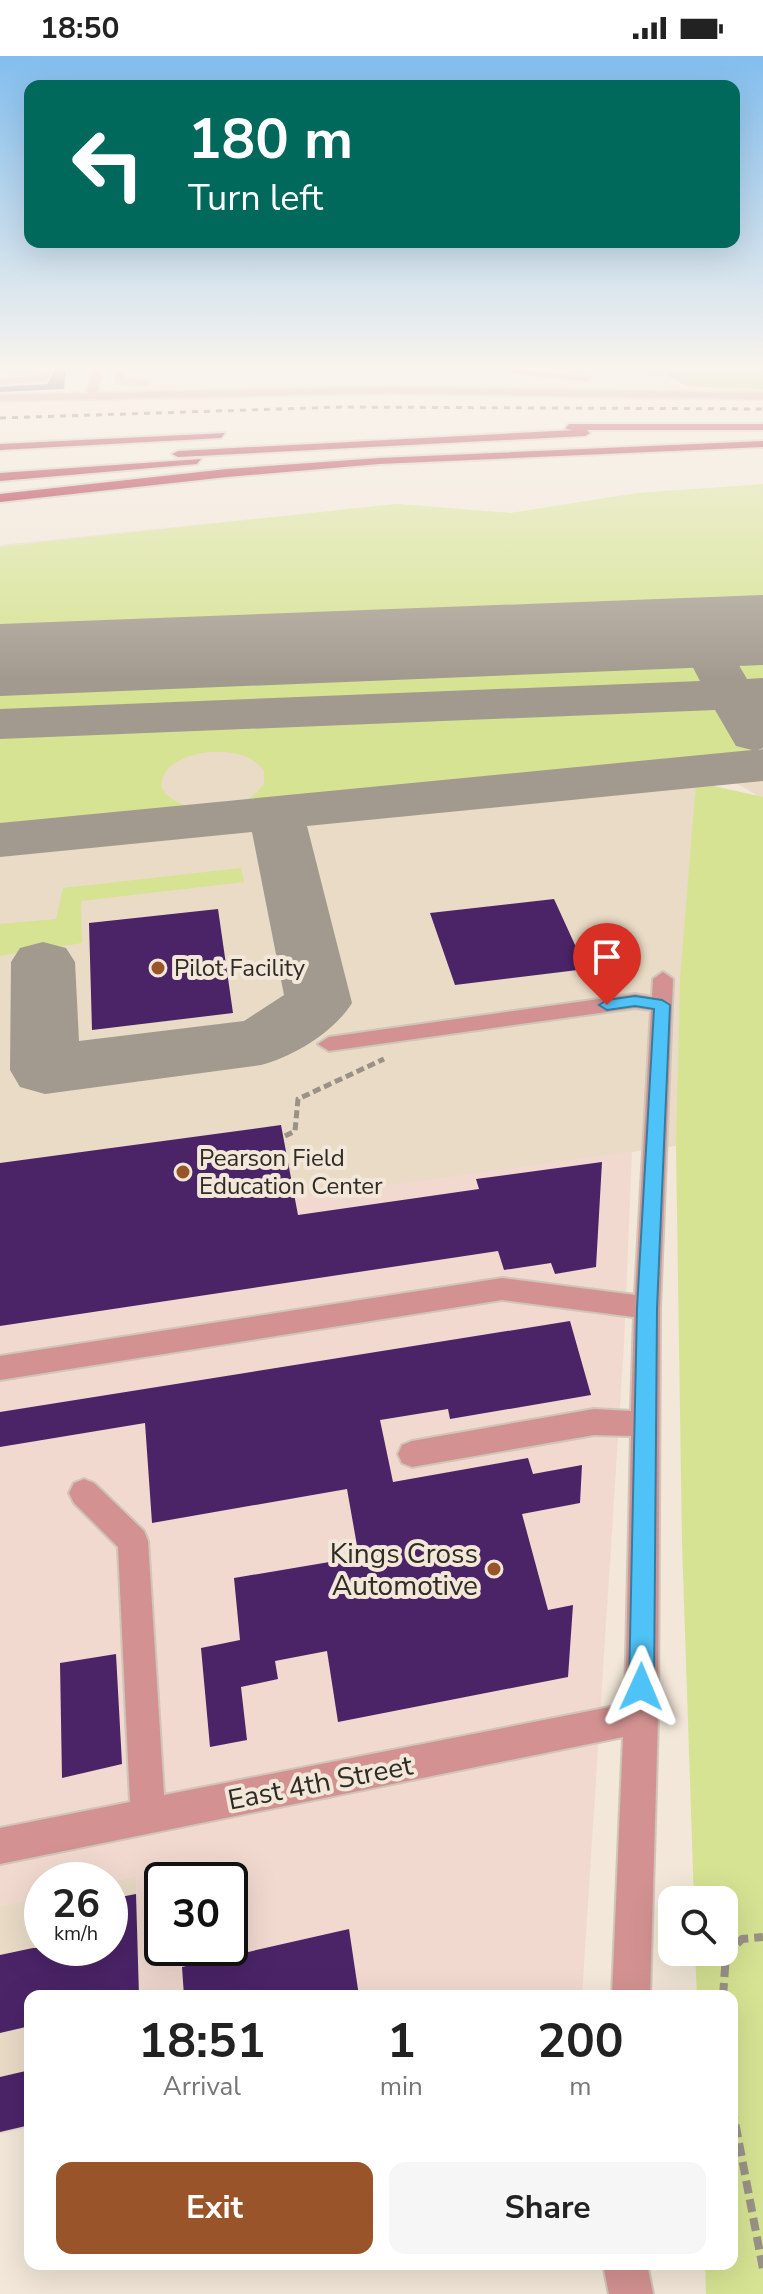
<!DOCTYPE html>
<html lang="en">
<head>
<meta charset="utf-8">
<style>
  :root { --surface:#fff; --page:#f6f6f6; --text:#222; --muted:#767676; --accent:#995429 }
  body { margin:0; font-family:"Nunito Sans",sans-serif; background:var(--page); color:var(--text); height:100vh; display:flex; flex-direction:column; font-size:30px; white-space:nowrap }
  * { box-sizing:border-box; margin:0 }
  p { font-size:26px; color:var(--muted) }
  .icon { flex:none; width:44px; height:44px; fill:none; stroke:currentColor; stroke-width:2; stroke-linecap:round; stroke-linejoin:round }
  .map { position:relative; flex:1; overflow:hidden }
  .sheet { position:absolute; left:24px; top:1934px; width:714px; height:280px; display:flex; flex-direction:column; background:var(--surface); border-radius:16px; box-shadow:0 8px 32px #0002 }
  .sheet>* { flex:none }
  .hud { position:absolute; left:24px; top:24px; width:716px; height:168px; border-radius:16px; box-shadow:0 8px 32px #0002; background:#00695c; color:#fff; overflow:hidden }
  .controls { position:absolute; left:658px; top:1830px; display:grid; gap:16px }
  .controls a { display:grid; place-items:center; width:80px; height:80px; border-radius:16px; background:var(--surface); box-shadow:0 8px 32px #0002; font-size:40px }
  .speed { position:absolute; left:24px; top:1806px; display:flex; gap:16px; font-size:40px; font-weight:700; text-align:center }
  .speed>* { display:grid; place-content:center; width:104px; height:104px; border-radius:50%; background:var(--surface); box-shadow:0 8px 32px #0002; line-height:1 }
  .speed small { font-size:20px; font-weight:400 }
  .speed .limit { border:4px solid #111; border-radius:12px; background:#fff; color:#111 }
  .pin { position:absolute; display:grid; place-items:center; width:68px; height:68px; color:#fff; margin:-82px -34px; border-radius:50% 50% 50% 0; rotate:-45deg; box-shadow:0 0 8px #0007 }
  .pin .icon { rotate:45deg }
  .me { position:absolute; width:88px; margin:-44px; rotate:1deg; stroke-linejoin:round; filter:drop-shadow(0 0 6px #0008) }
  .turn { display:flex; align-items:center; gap:28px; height:168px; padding:0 32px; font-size:36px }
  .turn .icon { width:104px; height:104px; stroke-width:2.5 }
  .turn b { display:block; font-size:56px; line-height:68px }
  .eta { display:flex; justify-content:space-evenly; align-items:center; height:136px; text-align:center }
  .eta b { font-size:48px; font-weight:700; line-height:56px }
  .button { display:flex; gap:16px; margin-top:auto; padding:16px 32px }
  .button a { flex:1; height:92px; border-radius:16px; background:var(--accent); color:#fff; font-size:32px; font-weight:700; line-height:92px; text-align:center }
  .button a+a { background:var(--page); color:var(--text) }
  .status { display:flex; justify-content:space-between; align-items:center; height:56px; padding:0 40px; background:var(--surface); direction:ltr }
  .status svg { height:22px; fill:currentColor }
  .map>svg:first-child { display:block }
  .built { fill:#e9dbc6 }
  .industrial { fill:#f1d9cf; fill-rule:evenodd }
  .green { fill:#d6e393; fill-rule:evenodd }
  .forest { fill:#b2bf65 }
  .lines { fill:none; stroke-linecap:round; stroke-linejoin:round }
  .taxiway { fill:#a29a8e; fill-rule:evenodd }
  .runway { fill:#a29a8e; fill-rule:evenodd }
  .building { fill:#4b2468 }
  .minor-casing { stroke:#cfc5b8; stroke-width:4 }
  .highway-casing { stroke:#cfc5b8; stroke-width:4 }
  .path-far2 { stroke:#9a9287; stroke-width:2; stroke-dasharray:4 2; stroke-linecap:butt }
  .path-far1 { stroke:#9a9287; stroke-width:5; stroke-dasharray:8 4; stroke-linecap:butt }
  .path { stroke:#9a9287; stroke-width:8; stroke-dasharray:13 6; stroke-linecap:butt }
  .minor { fill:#d39291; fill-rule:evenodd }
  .highway { fill:#a6132d; fill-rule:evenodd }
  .rail { stroke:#524d45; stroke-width:3; stroke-dasharray:6 6; stroke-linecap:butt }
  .route { fill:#4fc3f7; stroke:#337fa1; stroke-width:2 }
  .poi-dot { fill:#995429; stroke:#f2e7d8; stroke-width:3 }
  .labels { text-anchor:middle; stroke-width:8; stroke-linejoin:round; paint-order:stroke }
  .poi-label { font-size:24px; fill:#2f2b25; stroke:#f2e7d8; text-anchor:start }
  .near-poi-label { font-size:28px; fill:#2f2b25; stroke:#f2e7d8; text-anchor:end }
  .near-street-label { font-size:28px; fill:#2f2b25; stroke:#f2e7d8 }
</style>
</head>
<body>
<div class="status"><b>18:50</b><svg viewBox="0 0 49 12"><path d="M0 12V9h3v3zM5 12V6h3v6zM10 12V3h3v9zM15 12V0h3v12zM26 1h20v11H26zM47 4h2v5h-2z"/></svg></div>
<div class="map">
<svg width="763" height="2238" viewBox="0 0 763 2238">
  <rect width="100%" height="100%" fill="#f2e7d8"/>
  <!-- built -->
  <path class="built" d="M638,437L763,516V743L728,722L696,727L676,1090L0,1185V489L397,448L511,457Z
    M136,1820L141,1940H30V2071L0,2078V1850L42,1841V1892H110V1826Z"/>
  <!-- industrial -->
  <path class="industrial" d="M632,1095L624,1288L582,1940H141L136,1820L110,1826L42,1824V1841L0,1850V1185ZM162,1824H230V1892H162Z"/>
  <!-- green -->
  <path class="green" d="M714,311L763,314V340L713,339Z
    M763,428V563L0,592V491L397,448L511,457L638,437Z
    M763,585V629C748,626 733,622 726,607L746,589Z
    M659,589L695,603L706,616L701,626L672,634L0,662V615Z
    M704,646C732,651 738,670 751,693L748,702L0,774V675ZM202,697C223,694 251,696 264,715V728C245,757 183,763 162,733C159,710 183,701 202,697Z
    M696,726L763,741V2238H706L705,2208H732V1940H697L695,1896H724V1844H694L682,1487L676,1090L680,924Z
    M241,812L244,826L81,845L82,887L0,900V868L56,863L63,832Z"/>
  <!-- forest -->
  <path class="forest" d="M667,313L763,319V333L687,330L665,318Z"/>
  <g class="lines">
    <!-- taxiway -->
    <path class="taxiway" d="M698,563L714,567L747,623L763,622V692L758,694L763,693V725L307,770L352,947C333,977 294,1000 261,1009L45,1038L20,1031L10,1014L11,906L20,892L43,886L66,892L75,906L79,985L244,965L284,939L252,776L0,801V767L752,694L736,690L715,654L0,683V653L700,625L675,577L682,567Z"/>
    <!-- runway -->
    <path class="runway" d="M763,539V609L0,640V568Z"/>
  </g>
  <!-- building -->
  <path class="building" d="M56,311H66L64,333L0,336V331L47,328Z
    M554,843L586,913L455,929L430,857Z
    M218,853L233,957L92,974L89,867Z
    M281,1069L298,1159L479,1133L476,1123L602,1106L596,1211L555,1218L551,1207L504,1214L498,1195L0,1270V1107Z
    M570,1265L591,1339L450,1363L448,1353L380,1364L393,1426L528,1402L533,1418L582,1409L580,1447L522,1458L548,1554L573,1549L568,1621L338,1666L327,1595L275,1605L278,1623L241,1631L247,1684L210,1691L201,1592L240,1584L234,1522L359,1501L347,1433L152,1467L145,1367L0,1391V1356Z
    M116,1598L122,1708L62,1722L60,1607Z
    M136,1838L139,1940H30V1970L0,1977V1899L33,1892H110V1843Z
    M349,1873L359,1940H184L182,1911Z
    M30,2014V2069L0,2076V2021Z"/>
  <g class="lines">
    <!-- minor casing -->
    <g class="minor-casing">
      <path id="minor" d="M43,311H53L47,325L0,328V322L39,320Z
        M93,311H103L97,337L389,331L763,337V343L389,337L0,345V339L87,337Z
        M115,311H125V322L151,326L146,329L116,327Z
        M467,311H504L592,322L587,325Z
        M663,916L673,923L660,1252L658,1661L650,1940H612L623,1681L0,1808V1772L130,1746L118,1491L74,1447L69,1437L74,1427L84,1423L94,1427L144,1475L148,1485L164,1739L625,1648L631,1380L594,1379L412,1411L402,1407L398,1398L402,1389L412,1385L594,1353L631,1355L634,1261L502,1244L0,1324V1300L502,1222L635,1239L651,954L635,952L329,995L318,988L329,981L635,938L652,941L653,923Z
        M603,2208H647L653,2238H609Z"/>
    </g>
    <!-- highway casing -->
    <g class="highway-casing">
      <path id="highway" d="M569,368H763V374H587L590,377L585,380L178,401L172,398L178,395L574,374L565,373Z
        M225,377L221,382L0,394V388Z
        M763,385V391L379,408L227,421L0,446V438L227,413L379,402Z
        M201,403L197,408L0,425V417Z"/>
    </g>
    <!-- path-far2 -->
    <path class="path-far2" d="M624,311L665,320"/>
    <!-- path-far1 -->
    <path class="path-far1" d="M285,1080L295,1075L298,1043L384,1003"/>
    <!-- path -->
    <path class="path" d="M723,1940L726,1899L742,1883L763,1881
      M732,2050L763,2213"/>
    <!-- minor -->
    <use href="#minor" class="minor"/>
    <!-- highway -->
    <use href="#highway" class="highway"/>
    <!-- rail -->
    <path class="rail" d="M0,362L341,351L763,353"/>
  </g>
  <!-- sky -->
  <linearGradient id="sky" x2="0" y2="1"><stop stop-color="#82beef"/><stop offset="0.5" stop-color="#f9f4ed"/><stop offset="1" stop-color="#f9f4ed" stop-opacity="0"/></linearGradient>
  <rect width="763" height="624" fill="url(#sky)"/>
  <!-- route -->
  <path class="route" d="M635,940L662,944L670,949L657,1252L654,1631L650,1640L641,1644L632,1640L629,1631L637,1252L654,953L635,950L607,954L599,949L607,944Z"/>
  <!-- markers -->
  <g class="poi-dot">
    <circle cx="158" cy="912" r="8"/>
    <circle cx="183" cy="1116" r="8"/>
    <circle cx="494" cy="1513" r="8"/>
  </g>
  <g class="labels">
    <!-- poi labels -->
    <g class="poi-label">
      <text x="174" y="920">Pilot Facility</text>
      <text x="199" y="1110">Pearson Field<tspan x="199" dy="28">Education Center</tspan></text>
    </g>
    <!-- near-poi labels -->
    <g class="near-poi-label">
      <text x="478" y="1507">Kings Cross<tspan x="478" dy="32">Automotive</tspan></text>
    </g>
    <!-- near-street labels -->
    <g class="near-street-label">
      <text transform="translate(320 1726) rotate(-11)" y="10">East 4th Street</text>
    </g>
  </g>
</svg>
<div class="controls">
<a><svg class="icon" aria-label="search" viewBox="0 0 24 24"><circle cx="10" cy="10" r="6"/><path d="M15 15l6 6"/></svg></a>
</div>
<div class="speed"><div>26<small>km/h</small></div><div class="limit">30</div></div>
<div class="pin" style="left:607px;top:949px;background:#d93025"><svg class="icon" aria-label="arrive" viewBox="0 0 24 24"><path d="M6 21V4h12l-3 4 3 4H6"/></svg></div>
<svg class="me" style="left:641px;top:1631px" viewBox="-20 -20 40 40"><path d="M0-17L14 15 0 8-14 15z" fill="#4fc3f7" stroke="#fff" stroke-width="4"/></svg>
<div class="hud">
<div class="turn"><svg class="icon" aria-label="left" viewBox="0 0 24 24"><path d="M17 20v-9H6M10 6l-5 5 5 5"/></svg><div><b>180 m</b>Turn left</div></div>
</div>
<section class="sheet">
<div class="eta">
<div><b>18:51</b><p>Arrival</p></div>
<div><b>1</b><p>min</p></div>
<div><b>200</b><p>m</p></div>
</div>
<div class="button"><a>Exit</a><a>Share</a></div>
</section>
</div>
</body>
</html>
